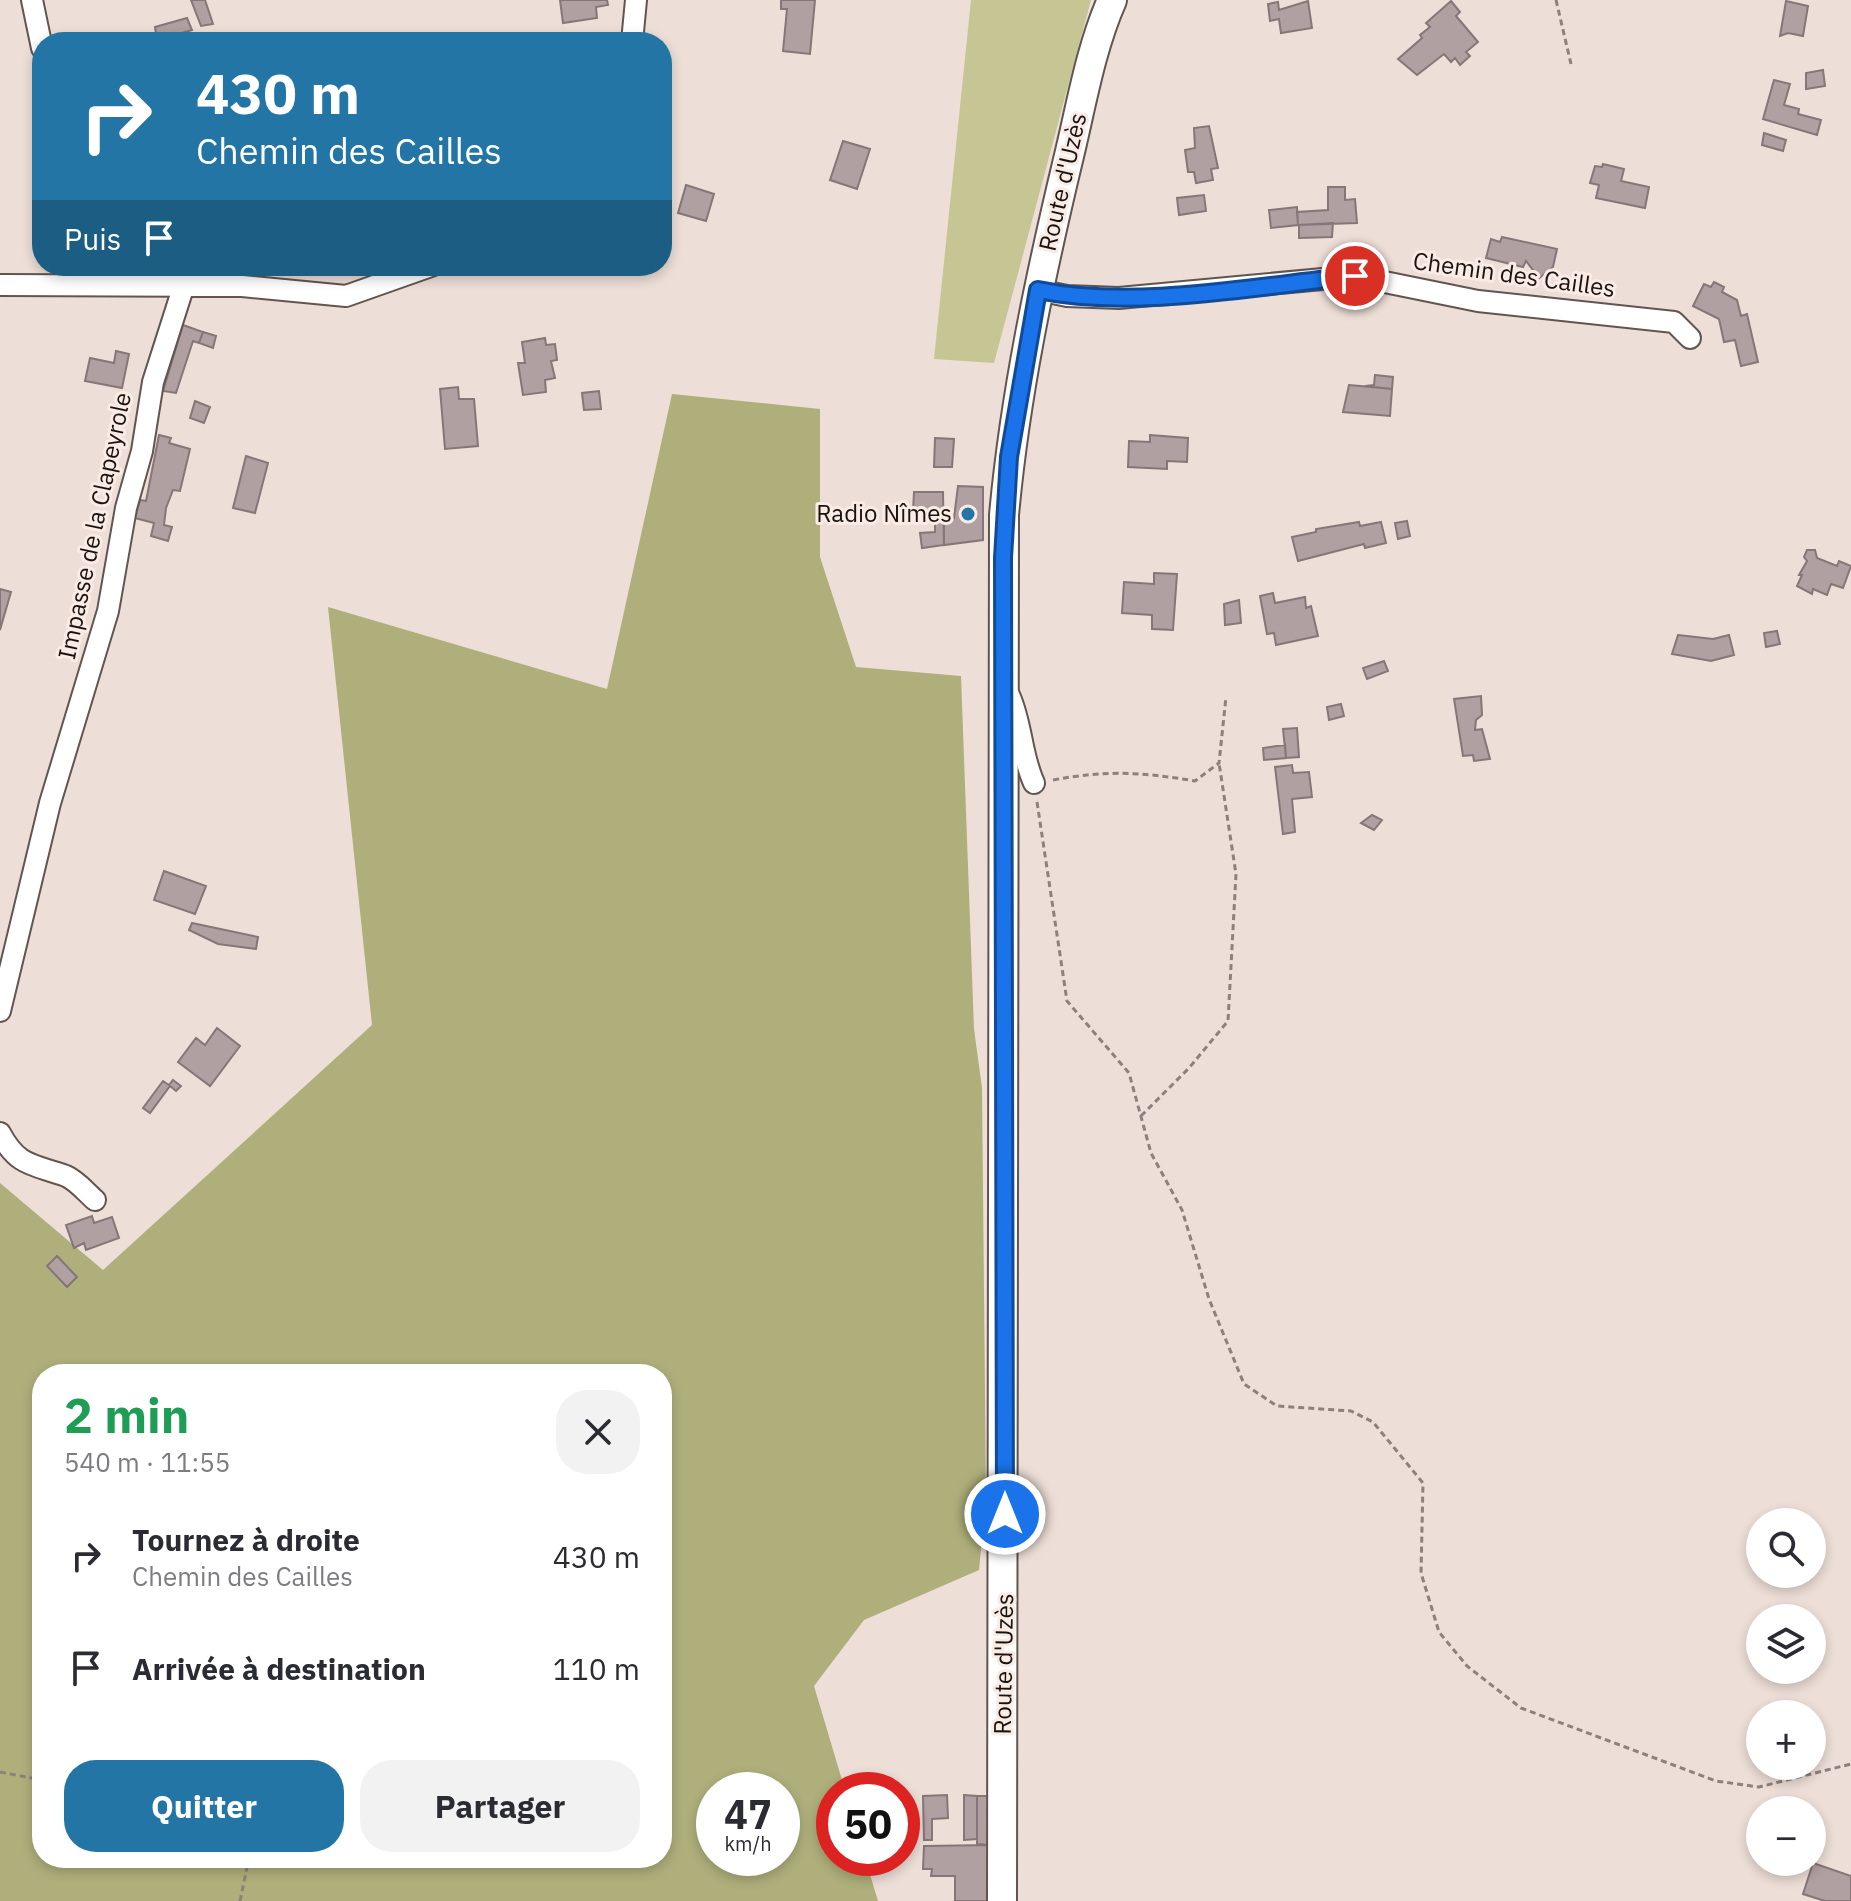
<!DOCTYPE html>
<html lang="fr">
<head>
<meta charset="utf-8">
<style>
  :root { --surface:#fff; --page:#f2f2f3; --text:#2b2b33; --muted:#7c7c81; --accent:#2375a6 }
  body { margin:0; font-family:"IBM Plex Sans",sans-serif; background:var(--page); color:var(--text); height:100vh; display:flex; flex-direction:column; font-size:30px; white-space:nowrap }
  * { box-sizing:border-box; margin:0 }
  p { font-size:26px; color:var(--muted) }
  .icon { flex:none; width:44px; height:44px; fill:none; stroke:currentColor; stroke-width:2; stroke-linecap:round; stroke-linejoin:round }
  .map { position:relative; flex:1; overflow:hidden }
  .side { position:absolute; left:32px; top:1364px; width:640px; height:504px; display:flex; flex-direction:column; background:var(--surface); border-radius:32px; box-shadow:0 4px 12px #0003 }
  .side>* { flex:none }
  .banner { position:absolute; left:32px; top:32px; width:640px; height:244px; border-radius:32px; box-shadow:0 4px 12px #0003; background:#2375a6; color:#fff; overflow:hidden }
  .fabs { position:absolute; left:1746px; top:1508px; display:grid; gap:16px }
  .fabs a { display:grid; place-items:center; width:80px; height:80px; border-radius:50%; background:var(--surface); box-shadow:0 4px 12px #0003; font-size:40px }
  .speed { position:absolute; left:696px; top:1772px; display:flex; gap:16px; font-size:40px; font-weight:700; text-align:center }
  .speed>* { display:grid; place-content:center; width:104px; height:104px; border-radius:50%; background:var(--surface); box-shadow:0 4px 12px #0003; line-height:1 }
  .speed small { font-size:20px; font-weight:400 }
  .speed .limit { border:12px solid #d22; background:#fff; color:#111 }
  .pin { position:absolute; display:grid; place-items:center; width:68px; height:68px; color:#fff; margin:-34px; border:4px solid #fff; border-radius:50%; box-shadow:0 2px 8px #0007 }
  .me { position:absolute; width:88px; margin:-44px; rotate:0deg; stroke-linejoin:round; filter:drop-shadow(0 0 6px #0008) }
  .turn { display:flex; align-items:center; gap:28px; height:168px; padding:0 32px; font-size:36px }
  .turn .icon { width:104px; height:104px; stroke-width:2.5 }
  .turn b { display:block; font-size:56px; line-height:68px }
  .then { display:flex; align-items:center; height:76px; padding:0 32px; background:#0003; gap:16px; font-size:30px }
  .round { display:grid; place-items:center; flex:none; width:84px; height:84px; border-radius:32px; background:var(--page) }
  .headline { display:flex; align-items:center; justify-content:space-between; height:136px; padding:0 32px }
  h1 { font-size:48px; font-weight:700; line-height:60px; color:#1e9e55 }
  .action { display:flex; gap:16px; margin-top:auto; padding:16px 32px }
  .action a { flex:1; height:92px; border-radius:32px; background:var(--accent); color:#fff; font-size:32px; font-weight:700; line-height:92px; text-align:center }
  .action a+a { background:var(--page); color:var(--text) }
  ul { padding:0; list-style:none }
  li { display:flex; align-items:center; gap:24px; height:112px; padding:0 32px }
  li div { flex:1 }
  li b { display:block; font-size:30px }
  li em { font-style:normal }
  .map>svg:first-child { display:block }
  .green { fill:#c5c693 }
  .forest { fill:#aeaf7b; fill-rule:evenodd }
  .building { fill:#b0a0a1; stroke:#857678; stroke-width:2 }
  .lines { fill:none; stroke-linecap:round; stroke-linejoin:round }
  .street-casing { stroke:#625550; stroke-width:24 }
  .secondary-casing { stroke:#625550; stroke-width:32 }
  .path { stroke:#8c817d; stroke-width:3; stroke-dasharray:6 4; stroke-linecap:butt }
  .street { stroke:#fff; stroke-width:20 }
  .secondary { stroke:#fff; stroke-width:28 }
  .route-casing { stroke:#114b97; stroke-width:20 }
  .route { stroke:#1a73e8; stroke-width:14 }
  .poi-dot { fill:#2375a6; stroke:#faebe4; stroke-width:3 }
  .labels { text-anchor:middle; stroke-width:6; stroke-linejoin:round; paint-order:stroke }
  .street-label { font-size:24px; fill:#181311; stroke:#faebe4 }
  .poi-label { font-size:24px; fill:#181311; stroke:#faebe4; text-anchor:end }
</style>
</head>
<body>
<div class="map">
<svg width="1851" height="1901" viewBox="0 0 1851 1901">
  <rect width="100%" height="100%" fill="#edded7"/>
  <!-- green -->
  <path class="green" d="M971,0H1091L994,363L934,359Z"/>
  <!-- forest -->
  <path class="forest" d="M672,394L820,409V557L856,667L961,676L974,1029L982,1088L986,1496L979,1570L864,1620L814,1686L845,1790H834V1858H865L878,1901H0V1183L103,1270L372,1025L328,607L607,689ZM42,1374H662V1858H42ZM714,1790H782V1858H714Z"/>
  <!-- building -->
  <path class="building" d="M191,0H205L213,24L201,26Z
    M560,0H607L608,5L596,7L597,18L563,23Z
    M781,0H815L810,54L783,51L787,9H781Z
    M1308,1L1312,28L1281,33L1279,19L1270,21L1268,4L1278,2L1279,10Z
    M1451,1L1460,12L1456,16L1478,42L1466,52L1470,56L1460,65L1455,58L1451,62L1444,54L1417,75L1398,59L1422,38L1420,35L1430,27L1426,23Z
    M1786,1L1808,6L1803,36L1788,33L1780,36Z
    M187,18L192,30L157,40L155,27Z
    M1823,70L1825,86L1806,89V73Z
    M1774,80L1790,84L1784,105L1799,109L1798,114L1821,120L1817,135L1763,119Z
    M1209,126L1218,168L1211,169L1213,180L1196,183L1194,172H1188L1185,150L1195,148L1194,128Z
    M1764,133L1786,140L1783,151L1762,145Z
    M843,141L870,149L857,189L830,180Z
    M1603,164L1624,169L1621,181L1649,187L1645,208L1596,198L1599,185L1590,183L1595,166L1602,167Z
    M686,185L714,194L706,221L678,213Z
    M1328,187H1345V200L1355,199L1357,223L1298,225L1297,212L1328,210Z
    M1204,195L1206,211L1179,215L1177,198Z
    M1297,207L1298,225L1271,228L1269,210Z
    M1333,223L1332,237L1299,238V225Z
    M1502,237L1557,249L1553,267L1539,278L1526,261L1523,267L1486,258L1491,239L1500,242Z
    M1714,282L1724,287L1722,292L1737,300L1741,316L1747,314L1758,362L1741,366L1735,340L1724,342L1719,319L1693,306L1704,284L1711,287Z
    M183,325L203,332L199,343L193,341L176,393L163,391Z
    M203,332L216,336L213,348L199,343Z
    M545,338L546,345L555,344L557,360L551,361L555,378L545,380L546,392L523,395L518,363H525L522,342Z
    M116,351L129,354L122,388L85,381L90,358L114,363Z
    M1375,375L1393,377L1392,389L1365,386L1374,385Z
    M1349,385L1392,389L1390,416L1343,412Z
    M458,387L459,399H474L478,446L445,449L440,389Z
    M599,391L601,409L584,410L582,393Z
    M195,401L210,407L204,423L190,418Z
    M159,435L171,438L169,443L190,449L180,491L173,490L166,508L164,525L172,527L168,541L151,536L154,523L135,518L140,500L146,501Z
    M1150,435L1188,438L1187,462L1167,461V469L1128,467L1129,441L1150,442Z
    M935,438L954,439L952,467H934Z
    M246,456L268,463L255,513L233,508Z
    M958,486L983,487V540L944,545V518H954Z
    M914,492H943L944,545L922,548L920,533L935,532V514L931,510L913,511Z
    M1407,521L1410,536L1398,539L1395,523Z
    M1359,522L1360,526L1381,522L1386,543L1365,548L1364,544L1298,561L1292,537L1316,532V529Z
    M1807,550H1815L1817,558L1837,566L1839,561L1851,566L1843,588L1831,584L1827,595L1813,589L1812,594L1797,586L1802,575H1799L1807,561L1804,557Z
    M1154,573L1177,574L1173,630L1152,629V615L1122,613L1124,582L1154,584Z
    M0,589L11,592L0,630Z
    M1273,593L1275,603L1305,597L1306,608L1311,606L1318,636L1276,645L1274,633L1267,634L1260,596Z
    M1239,600L1241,623L1225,625L1224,604Z
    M1777,631L1780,644L1766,647L1764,633Z
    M1678,635L1713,639L1729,635L1734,655L1711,661L1672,654Z
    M1384,661L1388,671L1367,679L1363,668Z
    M1481,696L1482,715L1476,720L1475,730L1482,729L1490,759L1474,761L1473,755L1463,756L1454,699Z
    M1341,704L1344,716L1329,720L1327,707Z
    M1297,728L1299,757L1286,758L1283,729Z
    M1285,745L1286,758L1264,760L1263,748Z
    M1292,765L1293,773L1309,772L1312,797L1292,799L1295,832L1283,834L1275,767Z
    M1372,815L1382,820L1374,830L1361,823Z
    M164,871L206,886L195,914L154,900Z
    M192,923L258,937L256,949L218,944L189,930Z
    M217,1028L240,1046L210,1086L178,1062L196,1038L205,1045Z
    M173,1080L181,1086L176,1091L170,1086L150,1113L143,1108L163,1081L169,1085Z
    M92,1216L94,1223L112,1217L119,1238L86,1250L84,1243L74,1248L66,1225Z
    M57,1256L77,1277L67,1287L47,1266Z
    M947,1795L948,1818L932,1819V1840H924L923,1796Z
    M964,1795L977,1796V1839L964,1840Z
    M977,1796H989L990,1845L977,1844Z
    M990,1845L989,1901H955V1876H931L932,1869H923L924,1846Z
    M1813,1863L1851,1876V1901H1825L1803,1894Z"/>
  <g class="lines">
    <!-- street casing -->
    <g class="street-casing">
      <path id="street" d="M32,0L42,48
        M632,42L636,0
        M0,285L242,286L346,296L431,266
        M1038,290L1067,296L1119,298L1355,276L1478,301L1674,322L1690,338
        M1009,695C1022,723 1021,755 1034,783
        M0,1011L50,803L108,611L126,508L142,451L153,382L184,285
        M0,1133C18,1167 33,1164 66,1176C76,1180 86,1192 95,1200"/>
    </g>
    <!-- secondary casing -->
    <g class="secondary-casing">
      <path id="secondary" d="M1002,1901L1004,515C1015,395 1040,277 1068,160C1081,107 1090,50 1112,0"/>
    </g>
    <!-- path -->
    <path class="path" d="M1556,0L1571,64
      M1053,780C1106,770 1142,772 1195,781L1219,763L1226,697
      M1037,802L1067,1001L1129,1073L1151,1153L1182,1210L1209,1299L1244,1384L1277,1406L1351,1411L1373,1422L1423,1483L1421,1573L1439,1632L1467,1666L1521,1708L1716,1781L1759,1787L1851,1764
      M1141,1116L1189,1068L1228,1021L1236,874L1219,763
      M0,1772L42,1780
      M240,1901L249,1858"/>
    <!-- street -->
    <use href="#street" class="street"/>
    <!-- secondary -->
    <use href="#secondary" class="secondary"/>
  </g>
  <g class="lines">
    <!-- route casing -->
    <g class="route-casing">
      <path id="route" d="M1005,1514L1003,558L1009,457L1038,290C1135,310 1257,286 1355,276"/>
    </g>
    <!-- route -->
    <use href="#route" class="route"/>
  </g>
  <!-- markers -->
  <circle class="poi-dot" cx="968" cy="514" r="8"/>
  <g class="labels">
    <!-- street labels -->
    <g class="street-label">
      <text transform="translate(1063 182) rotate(-77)" y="8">Route d'Uzès</text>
      <text transform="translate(1514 275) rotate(8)" y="8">Chemin des Cailles</text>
      <text transform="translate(95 526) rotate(-78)" y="8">Impasse de la Clapeyrole</text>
      <text transform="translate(1004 1664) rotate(-89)" y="8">Route d'Uzès</text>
    </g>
    <!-- poi labels -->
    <g class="poi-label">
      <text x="952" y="522">Radio Nîmes</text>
    </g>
  </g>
</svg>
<div class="fabs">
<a><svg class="icon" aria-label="search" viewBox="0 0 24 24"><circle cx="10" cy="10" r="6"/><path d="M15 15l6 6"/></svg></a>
<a><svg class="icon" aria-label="layers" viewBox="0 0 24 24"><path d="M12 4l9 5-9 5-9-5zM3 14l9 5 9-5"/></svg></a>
<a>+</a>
<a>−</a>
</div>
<div class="speed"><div>47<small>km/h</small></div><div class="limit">50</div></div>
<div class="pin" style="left:1355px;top:276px;background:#d93025"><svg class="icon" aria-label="arrive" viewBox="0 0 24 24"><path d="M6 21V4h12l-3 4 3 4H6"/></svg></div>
<svg class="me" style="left:1005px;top:1514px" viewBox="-20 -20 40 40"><circle r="17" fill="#1a73e8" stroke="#fff" stroke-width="3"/><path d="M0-11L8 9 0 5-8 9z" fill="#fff"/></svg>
<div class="banner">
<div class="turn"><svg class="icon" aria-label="right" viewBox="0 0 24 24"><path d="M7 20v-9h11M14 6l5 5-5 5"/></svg><div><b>430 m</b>Chemin des Cailles</div></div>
<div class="then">Puis<svg class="icon" aria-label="arrive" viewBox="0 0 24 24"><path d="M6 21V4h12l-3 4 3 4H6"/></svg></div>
</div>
<section class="side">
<div class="headline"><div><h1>2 min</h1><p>540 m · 11:55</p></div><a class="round"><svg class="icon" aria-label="close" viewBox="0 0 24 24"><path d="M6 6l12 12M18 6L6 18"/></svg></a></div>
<ul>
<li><svg class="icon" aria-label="right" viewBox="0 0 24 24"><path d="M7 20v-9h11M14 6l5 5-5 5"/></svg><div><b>Tournez à droite</b><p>Chemin des Cailles</p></div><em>430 m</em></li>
<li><svg class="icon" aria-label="arrive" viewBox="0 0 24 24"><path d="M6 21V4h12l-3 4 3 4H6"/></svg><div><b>Arrivée à destination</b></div><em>110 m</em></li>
</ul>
<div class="action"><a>Quitter</a><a>Partager</a></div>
</section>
</div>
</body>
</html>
